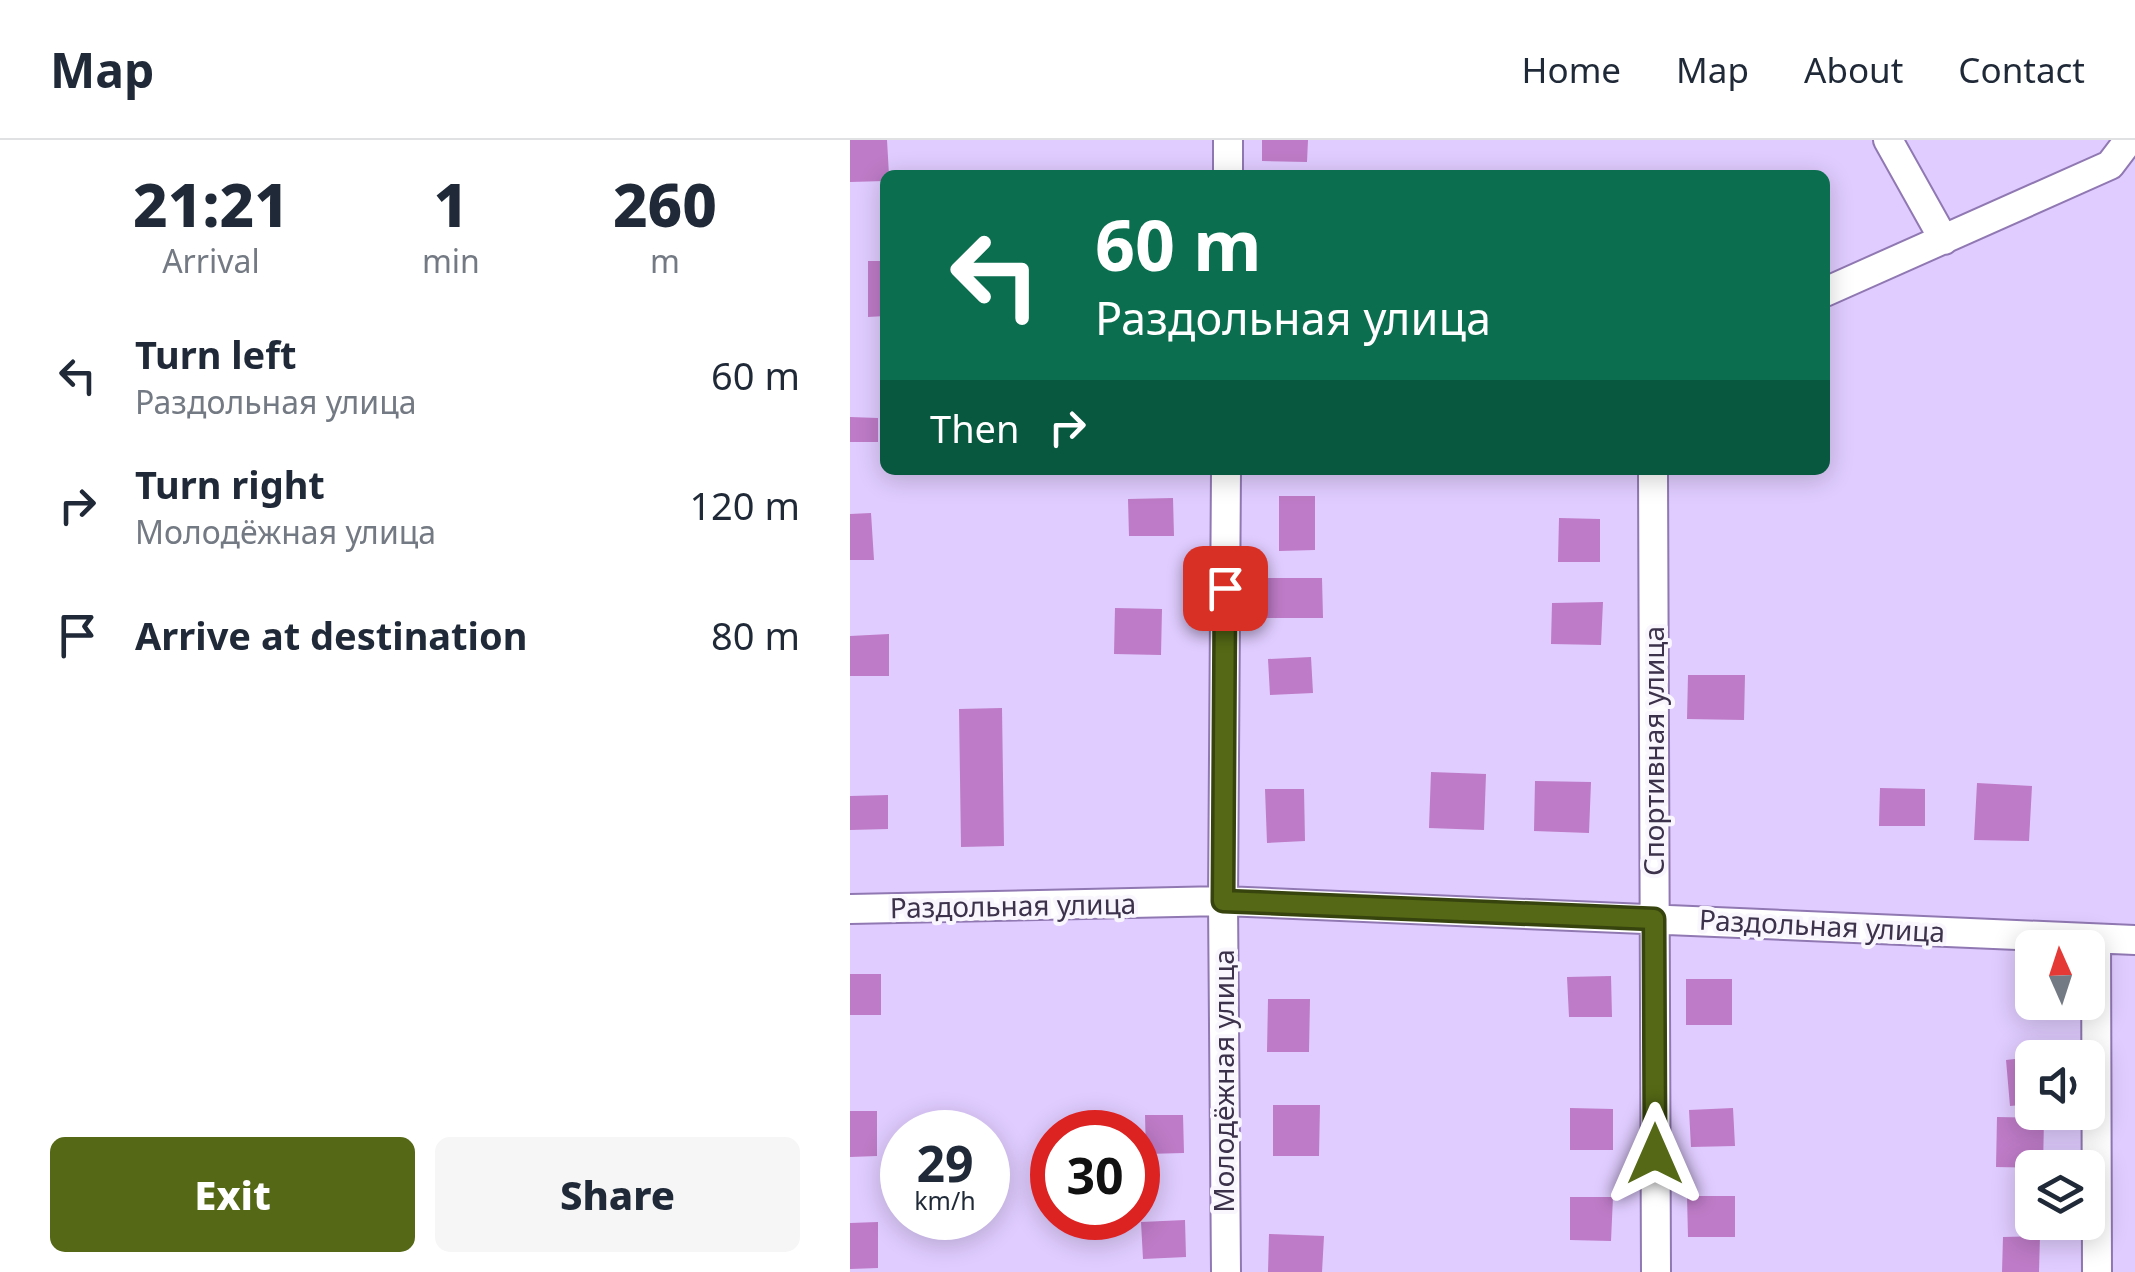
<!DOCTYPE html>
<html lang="en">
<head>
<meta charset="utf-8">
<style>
  :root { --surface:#fff; --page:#f6f6f7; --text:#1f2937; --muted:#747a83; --line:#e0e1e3; --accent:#546815 }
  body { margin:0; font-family:"Noto Sans",sans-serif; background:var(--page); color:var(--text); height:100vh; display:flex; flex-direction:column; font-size:38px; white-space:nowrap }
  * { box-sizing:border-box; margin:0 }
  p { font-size:32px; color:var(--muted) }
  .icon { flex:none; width:55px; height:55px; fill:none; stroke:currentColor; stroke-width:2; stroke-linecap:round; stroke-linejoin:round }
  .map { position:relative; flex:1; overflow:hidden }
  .sheet { display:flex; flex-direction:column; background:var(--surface); width:850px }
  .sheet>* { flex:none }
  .hud { position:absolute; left:30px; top:30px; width:950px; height:305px; border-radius:15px; box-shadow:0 5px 25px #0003; background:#0b6e4f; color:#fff; overflow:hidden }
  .needle { width:65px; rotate:357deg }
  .fabs { position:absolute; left:1165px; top:790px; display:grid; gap:20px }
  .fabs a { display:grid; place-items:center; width:90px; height:90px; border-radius:15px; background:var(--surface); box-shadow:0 5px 25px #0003; font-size:50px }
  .speed { position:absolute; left:30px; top:970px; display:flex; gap:20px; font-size:50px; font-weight:700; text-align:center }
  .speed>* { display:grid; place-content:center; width:130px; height:130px; border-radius:50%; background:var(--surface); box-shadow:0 5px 25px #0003; line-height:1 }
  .speed small { font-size:25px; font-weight:400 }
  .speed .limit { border:15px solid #d22; background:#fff; color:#111 }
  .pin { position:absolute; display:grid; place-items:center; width:85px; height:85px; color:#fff; margin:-42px; border-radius:20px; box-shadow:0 5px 15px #0006 }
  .me { position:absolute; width:110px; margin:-55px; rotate:0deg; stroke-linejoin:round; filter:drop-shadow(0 0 8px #0008) }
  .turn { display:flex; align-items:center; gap:35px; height:210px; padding:0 50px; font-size:45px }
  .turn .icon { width:130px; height:130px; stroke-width:2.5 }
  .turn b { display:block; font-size:70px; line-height:85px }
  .then { display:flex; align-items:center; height:95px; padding:0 50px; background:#0003; gap:20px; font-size:38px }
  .eta { display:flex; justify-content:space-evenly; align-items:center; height:170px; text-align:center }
  .eta b { font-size:60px; font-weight:800; line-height:70px }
  .primary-button { display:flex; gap:20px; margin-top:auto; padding:20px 50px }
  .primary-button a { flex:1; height:115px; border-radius:15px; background:var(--accent); color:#fff; font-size:40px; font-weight:800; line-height:115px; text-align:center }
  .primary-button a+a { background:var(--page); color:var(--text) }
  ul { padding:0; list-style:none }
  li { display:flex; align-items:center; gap:30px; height:130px; padding:0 50px }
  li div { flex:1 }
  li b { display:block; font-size:38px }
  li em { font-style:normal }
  header { display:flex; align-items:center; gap:60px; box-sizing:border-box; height:140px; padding:0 50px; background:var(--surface); border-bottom:2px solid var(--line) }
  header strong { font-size:48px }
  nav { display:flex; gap:55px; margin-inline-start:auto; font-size:35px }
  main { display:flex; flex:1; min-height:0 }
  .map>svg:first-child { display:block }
  .building { fill:#be7bc7 }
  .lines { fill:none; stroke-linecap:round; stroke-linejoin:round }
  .minor-casing { stroke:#9078b2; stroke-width:32 }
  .minor { stroke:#fff; stroke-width:28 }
  .route-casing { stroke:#37440e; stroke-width:25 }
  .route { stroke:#546815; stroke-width:18 }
  .labels { text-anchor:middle; stroke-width:8; stroke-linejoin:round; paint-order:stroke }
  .street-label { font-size:28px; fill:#3c324b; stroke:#f9f7fd }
</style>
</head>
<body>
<header>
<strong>Map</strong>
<nav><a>Home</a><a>Map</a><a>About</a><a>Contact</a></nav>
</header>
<main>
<section class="sheet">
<div class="eta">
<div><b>21:21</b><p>Arrival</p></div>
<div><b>1</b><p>min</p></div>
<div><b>260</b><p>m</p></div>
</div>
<ul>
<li><svg class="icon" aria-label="left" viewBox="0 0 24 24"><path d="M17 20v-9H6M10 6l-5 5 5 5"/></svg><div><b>Turn left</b><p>Раздольная улица</p></div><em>60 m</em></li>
<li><svg class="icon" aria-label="right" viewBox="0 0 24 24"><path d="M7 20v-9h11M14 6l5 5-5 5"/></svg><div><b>Turn right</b><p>Молодёжная улица</p></div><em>120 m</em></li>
<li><svg class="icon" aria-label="arrive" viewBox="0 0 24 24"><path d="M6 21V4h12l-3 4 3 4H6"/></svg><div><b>Arrive at destination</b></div><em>80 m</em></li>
</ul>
<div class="primary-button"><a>Exit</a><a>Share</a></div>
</section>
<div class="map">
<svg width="1285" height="1132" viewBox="0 0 1285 1132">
  <rect width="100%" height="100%" fill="#e0ccff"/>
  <!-- building -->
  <path class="building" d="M0,0H37L39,35H35V41L0,42Z
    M412,0H458L457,22L412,21Z
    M18,121H35V176L18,177Z
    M0,277L28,278V302H0Z
    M429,356H465V410L429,411Z
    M323,358L324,396H279L278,359Z
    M21,373L24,420H0V374Z
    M709,378L750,379V422H708Z
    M412,438H472L473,478H414Z
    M753,462L751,505L701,504L702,463Z
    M265,468L312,469L311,515L264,514Z
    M39,494V536H0V496Z
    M461,517L463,553L420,555L418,519Z
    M838,535H895L894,580L837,579Z
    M152,568L154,706L111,707L109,569Z
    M581,632L636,634L634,690L579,688Z
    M685,641L741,642L739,693L684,691Z
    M1127,643L1182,646L1179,701L1124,700Z
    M1030,648L1075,649V686H1029Z
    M415,649H454L455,701L417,703Z
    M38,655V689L0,690V656Z
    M0,834H31V875H0Z
    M761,836L762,877H719L717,837Z
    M1175,837H1182V862H1199L1200,872H1175Z
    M836,839H882V885H836Z
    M418,859H460L459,912H417Z
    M1182,917V964L1160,966L1156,920Z
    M423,965H470L469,1016H423Z
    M720,968L763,969V1010H720Z
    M883,968L885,1006L841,1007L839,970Z
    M0,971H27V1016L0,1017Z
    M295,975H333L334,1013L296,1014Z
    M1147,977L1194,978L1193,1028L1146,1027Z
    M837,1056H885V1097H838Z
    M720,1057H763L761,1101L720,1100Z
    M335,1080L336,1117L293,1119L291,1082Z
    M28,1082V1128L0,1129V1083Z
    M419,1094L474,1096L472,1132H418Z
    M1190,1096L1189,1132H1152L1153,1097Z"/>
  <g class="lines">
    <!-- minor casing -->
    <g class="minor-casing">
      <path id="minor" d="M1038,0L1094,100
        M378,35V0
        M975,152L1260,25L1279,0
        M803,330L806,1132
        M0,769L373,761L1285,800
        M1246,799L1247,1132
        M376,1132L373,761L376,330"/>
    </g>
    <!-- minor -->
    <use href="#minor" class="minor"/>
  </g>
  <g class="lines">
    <!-- route casing -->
    <g class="route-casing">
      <path id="route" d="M375,448L373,761L804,779L805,1014"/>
    </g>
    <!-- route -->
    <use href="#route" class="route"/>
  </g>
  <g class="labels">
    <!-- street labels -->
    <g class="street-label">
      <text transform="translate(804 611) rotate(-90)" y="10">Спортивная улица</text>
      <text transform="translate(163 766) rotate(-1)" y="10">Раздольная улица</text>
      <text transform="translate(972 786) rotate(3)" y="10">Раздольная улица</text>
      <text transform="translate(374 941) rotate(-90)" y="10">Молодёжная улица</text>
    </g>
  </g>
</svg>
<div class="fabs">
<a><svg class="needle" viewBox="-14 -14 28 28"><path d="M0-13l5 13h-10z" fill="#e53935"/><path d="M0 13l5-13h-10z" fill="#747a83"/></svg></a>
<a><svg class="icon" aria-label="sound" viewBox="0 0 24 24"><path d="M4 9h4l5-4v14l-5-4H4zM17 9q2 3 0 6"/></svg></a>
<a><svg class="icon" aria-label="layers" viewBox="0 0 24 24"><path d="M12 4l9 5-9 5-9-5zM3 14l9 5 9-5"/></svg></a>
</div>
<div class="speed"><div>29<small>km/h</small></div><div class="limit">30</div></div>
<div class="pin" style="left:375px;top:448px;background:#d93025"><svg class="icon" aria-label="arrive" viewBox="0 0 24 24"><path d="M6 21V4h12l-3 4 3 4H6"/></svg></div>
<svg class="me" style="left:805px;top:1014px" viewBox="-20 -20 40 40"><path d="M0-17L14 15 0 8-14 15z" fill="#546815" stroke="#fff" stroke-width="4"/></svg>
<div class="hud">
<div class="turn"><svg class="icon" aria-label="left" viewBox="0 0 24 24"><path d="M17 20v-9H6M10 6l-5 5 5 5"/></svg><div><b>60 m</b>Раздольная улица</div></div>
<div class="then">Then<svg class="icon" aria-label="right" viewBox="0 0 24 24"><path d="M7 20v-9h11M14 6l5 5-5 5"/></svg></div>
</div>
</div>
</main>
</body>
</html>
